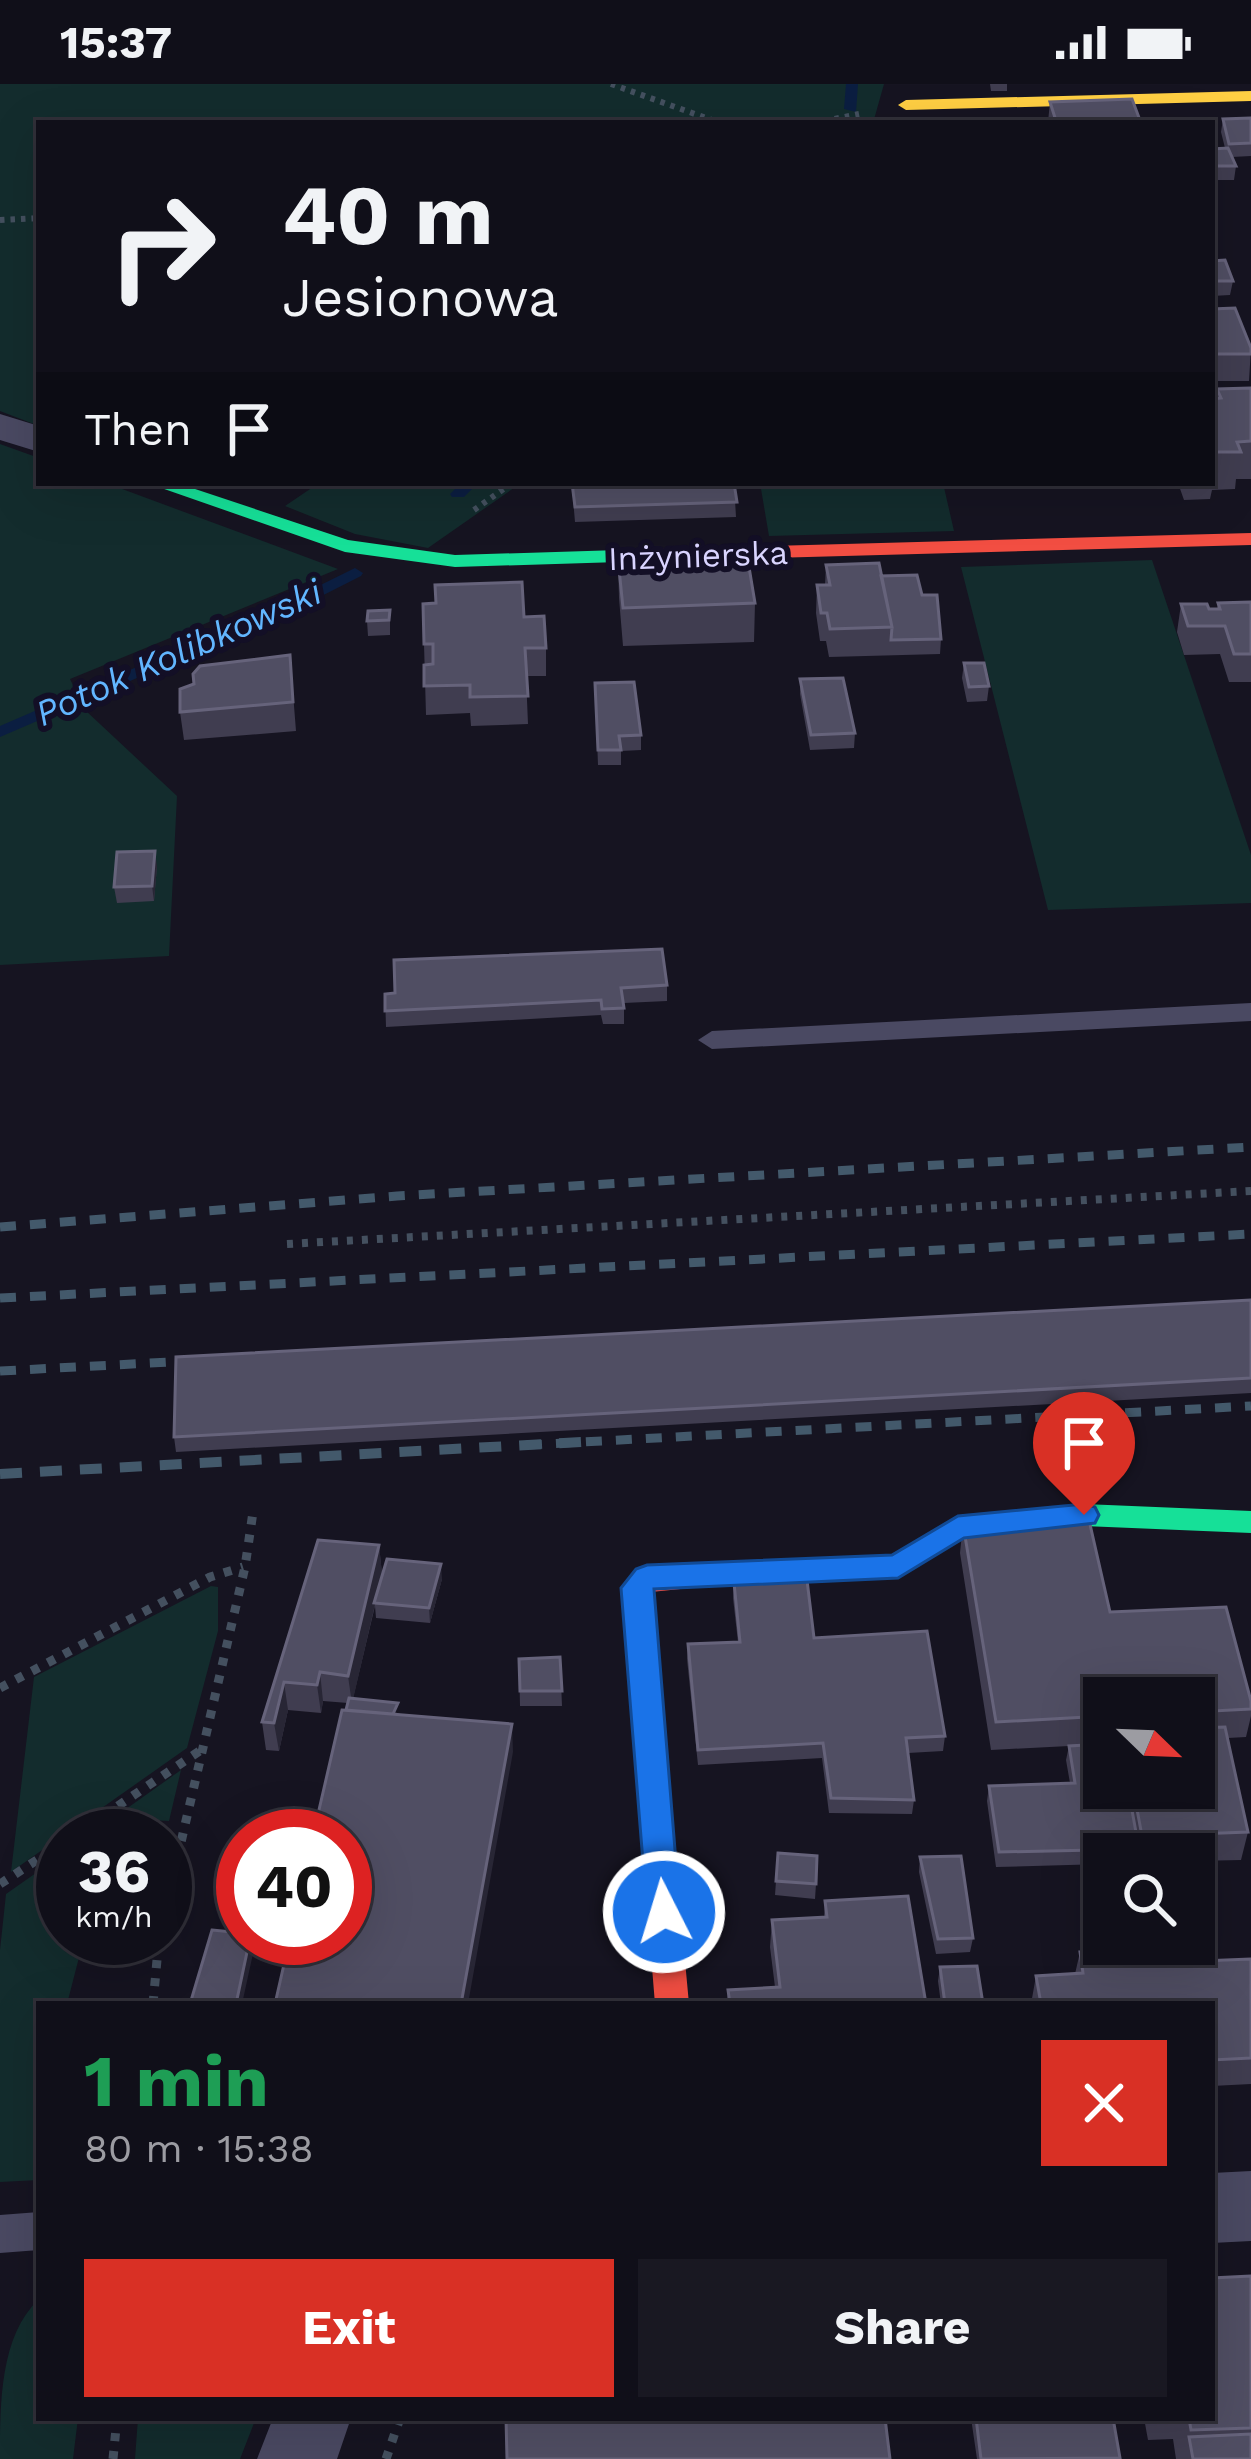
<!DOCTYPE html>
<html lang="en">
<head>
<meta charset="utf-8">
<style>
  :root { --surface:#100f19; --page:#191822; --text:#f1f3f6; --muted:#9c9ca2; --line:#302f38; --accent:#d93025 }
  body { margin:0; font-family:"Work Sans",sans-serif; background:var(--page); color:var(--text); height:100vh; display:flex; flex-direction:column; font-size:45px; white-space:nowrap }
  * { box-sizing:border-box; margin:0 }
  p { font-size:39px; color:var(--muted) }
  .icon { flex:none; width:66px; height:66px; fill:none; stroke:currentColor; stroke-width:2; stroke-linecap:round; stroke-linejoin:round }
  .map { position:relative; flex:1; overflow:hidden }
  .side { position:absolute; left:36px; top:1917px; width:1179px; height:420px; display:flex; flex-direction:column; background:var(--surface); border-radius:0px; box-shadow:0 12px 48px #0002,0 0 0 3px var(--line) }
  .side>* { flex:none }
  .hud { position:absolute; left:36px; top:36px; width:1179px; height:366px; border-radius:0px; box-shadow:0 12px 48px #0002,0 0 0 3px var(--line); background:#100f19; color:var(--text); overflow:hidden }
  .needle { width:78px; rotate:113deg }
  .controls { position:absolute; left:1083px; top:1593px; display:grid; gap:24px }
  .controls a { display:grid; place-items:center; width:132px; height:132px; border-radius:0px; background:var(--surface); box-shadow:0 12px 48px #0002,0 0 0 3px var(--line); font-size:60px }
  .speed { position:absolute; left:36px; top:1725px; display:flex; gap:24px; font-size:60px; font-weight:700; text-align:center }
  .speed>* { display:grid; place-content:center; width:156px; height:156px; border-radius:50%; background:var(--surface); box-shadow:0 12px 48px #0002,0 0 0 3px var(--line); line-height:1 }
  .speed small { font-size:30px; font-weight:400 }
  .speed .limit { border:18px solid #d22; background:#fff; color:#111 }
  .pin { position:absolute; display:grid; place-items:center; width:102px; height:102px; color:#fff; margin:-123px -51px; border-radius:50% 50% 50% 0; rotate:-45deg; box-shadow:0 0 12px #0007 }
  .pin .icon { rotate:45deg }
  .me { position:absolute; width:132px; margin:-66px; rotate:355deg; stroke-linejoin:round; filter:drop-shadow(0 0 9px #0008) }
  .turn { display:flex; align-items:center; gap:42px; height:252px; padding:0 48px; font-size:54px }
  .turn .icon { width:156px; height:156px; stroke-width:2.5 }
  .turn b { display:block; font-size:84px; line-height:102px }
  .then { display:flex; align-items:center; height:114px; padding:0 48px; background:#0003; gap:24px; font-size:45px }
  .round { display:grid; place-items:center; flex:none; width:126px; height:126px; border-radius:0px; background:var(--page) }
  .summary { display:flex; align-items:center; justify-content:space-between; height:204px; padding:0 48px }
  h1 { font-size:72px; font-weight:700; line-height:90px; color:#1e9e55 }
  .primary-button { display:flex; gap:24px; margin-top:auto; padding:24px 48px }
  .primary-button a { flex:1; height:138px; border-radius:0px; background:var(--accent); color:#fff; font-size:48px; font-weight:700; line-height:138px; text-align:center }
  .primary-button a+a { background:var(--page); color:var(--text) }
  .status { display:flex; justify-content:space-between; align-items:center; height:84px; padding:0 60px; background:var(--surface); direction:ltr }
  .status svg { height:33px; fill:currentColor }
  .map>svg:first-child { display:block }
  .green { fill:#132c2d }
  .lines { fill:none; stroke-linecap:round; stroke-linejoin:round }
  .stream { fill:#0b1e41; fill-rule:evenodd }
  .path-far2 { stroke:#44505f; stroke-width:6; stroke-dasharray:4.5 6; stroke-linecap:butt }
  .path-far1 { stroke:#44505f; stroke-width:8; stroke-dasharray:6 9; stroke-linecap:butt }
  .path { stroke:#44505f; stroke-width:9; stroke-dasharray:8 10; stroke-linecap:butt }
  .lane { fill:#4a4962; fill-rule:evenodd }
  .street { fill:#4a4962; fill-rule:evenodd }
  .fast { fill:#16e098; fill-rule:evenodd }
  .slow { fill:#ffcf43; fill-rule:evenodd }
  .jam { fill:#f24e42; fill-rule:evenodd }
  .rail-far1 { stroke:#43596b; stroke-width:9; stroke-dasharray:16 14; stroke-linecap:butt }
  .rail { stroke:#43596b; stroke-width:10; stroke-dasharray:22 18; stroke-linecap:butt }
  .wall { fill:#403d50; fill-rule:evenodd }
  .shaded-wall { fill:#282635 }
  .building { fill:#504e63; stroke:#66637b; stroke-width:3 }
  .route { fill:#1a73e8; stroke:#114b97; stroke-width:3 }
  .labels { text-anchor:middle; stroke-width:12; stroke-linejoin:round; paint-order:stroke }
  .far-street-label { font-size:33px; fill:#d9d4ff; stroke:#130f26 }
  .far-water-label { font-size:36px; font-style:italic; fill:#62b6ff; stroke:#130f26 }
</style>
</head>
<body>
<div class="status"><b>15:37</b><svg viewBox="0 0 49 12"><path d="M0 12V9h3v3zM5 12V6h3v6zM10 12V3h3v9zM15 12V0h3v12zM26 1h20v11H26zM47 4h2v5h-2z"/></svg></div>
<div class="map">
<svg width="1251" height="2375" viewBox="0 0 1251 2375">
  <rect width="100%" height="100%" fill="#161421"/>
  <!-- green -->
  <path class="green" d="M0,0H884L873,39H39V342L0,327Z
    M0,360L39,374V399H106L338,485L70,595L85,626L177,712L169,872L0,881Z
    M319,399H521L428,464L355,450L285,422Z
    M760,399H943L954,447L769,452Z
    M1152,476L1251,771V819L1048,826L961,483Z
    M211,1502L218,1503V1547L187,1664L11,1788L34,1593Z
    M181,1686L169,1737L116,1734L111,1752H88Z
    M63,1770V1854H84L67,1920H39V2096L0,2098V1866L6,1810Z
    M39,2215V2334H78L73,2375H0C0,2318 0,2252 39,2215Z
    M138,2334H256L240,2375H135Z"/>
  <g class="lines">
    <!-- stream -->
    <path class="stream" d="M846,0H858L856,28L844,25Z
      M461,399H478L464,413H452L450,410Z
      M355,484L363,489L361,492L290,528L0,653V642L278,522Z"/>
    <!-- path-far2 -->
    <path class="path-far2" d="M611,0L720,39
      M814,39L859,30
      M0,136L39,134
      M474,426L512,399"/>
    <!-- path-far1 -->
    <path class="path-far1" d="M287,1160L1251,1107"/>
    <!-- path -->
    <path class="path" d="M0,1604L210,1493L243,1483
      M73,1752L201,1666
      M0,1800L63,1759
      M165,1827L245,1483L253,1428
      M153,1920L159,1854
      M113,2375L117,2334
      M386,2375L400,2334"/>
    <!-- lane -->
    <path class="lane" d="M1251,919V937L712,965L698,956L712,947Z
      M39,2128V2166L0,2169V2131Z"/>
    <!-- street -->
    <path class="street" d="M0,330L39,342V368L0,356Z
      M1251,2087V2157L1212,2159V2089Z
      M273,2334H351L337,2375H257Z"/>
    <!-- fast -->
    <path class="fast" d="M147,399H177L348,456L455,471L619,466L629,472L619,478L455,483L345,468Z
      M1084,1420L1251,1427V1449L1084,1442L1017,1445L965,1453L898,1494L760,1500L750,1496L745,1488L750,1480L760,1476L892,1471L958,1432Z"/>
    <!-- slow -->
    <path class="slow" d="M1251,7V17L906,26L898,21L906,16Z"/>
    <!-- jam -->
    <path class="jam" d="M1251,449V461L619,478L609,472L619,466Z
      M760,1476L770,1480L775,1488L770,1496L651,1508L689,1920H655L621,1504L636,1485L647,1481Z"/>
    <!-- rail-far1 -->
    <path class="rail-far1" d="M0,1143L397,1112L1251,1063
      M0,1214L1251,1150
      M0,1287L208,1276
      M526,1361L1251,1322"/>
    <!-- rail -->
    <path class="rail" d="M0,1390L581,1358"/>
  </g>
  <!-- wall -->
  <path class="wall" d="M990,0H1007V7H991Z
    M1050,18L1141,39L1048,38Z
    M1251,34V72L1232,73L1236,82L1234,96H1215L1212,90V65L1225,64L1221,48L1223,35Z
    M1212,177L1233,197L1230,211L1212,212Z
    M1212,225L1251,264L1249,297H1212Z
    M1251,304V395H1236L1235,405L1212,406L1210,415L1184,416L1178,399H1212V315H1216L1217,305Z
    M553,399H734L736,433L575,438L572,403H554Z
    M618,475L755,519L754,558L623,562L619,514Z
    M826,481L881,492L922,511L941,555L940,570L829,573L826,557H820L816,529L817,501H825Z
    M1251,518V598H1229L1220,570L1184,571L1177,548L1181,520L1209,525H1217L1218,519Z
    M390,526V551L368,552L367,537Z
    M524,533L546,564V592H526L528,640L471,642L470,629L426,631L424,560Z
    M290,571L296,647L184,656L180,628L194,600Z
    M964,579L989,602L987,617L967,618L962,594Z
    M800,595L855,649L854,664L810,666L800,610Z
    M595,599L641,651V666L621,667V681H598Z
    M157,782L154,817L117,819L114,803Z
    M667,901V917L624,919V940H603L601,931L386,943L385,910Z
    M1251,1216V1309L176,1368L174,1353Z
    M963,1440L1110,1528L1251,1617V1632L1246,1653L1228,1654L1248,1748L1241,1776L1194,1777V1770H1104V1780L996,1783L987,1717L989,1702L1070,1699L1066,1676L1069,1662L991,1666L960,1469ZM1104,1614H1194V1704H1104Z
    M318,1456L379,1461L382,1490L442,1495L430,1539L376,1534L375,1522L353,1614L513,1668L346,1626L348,1619L323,1617L321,1629L288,1626L279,1667L266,1666L262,1638Z
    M734,1499L814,1554L945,1652L943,1667L908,1669L914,1716L912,1730L829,1729L822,1674L698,1681L687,1575L688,1560L738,1558L733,1514Z
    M560,1573L562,1622H520L519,1575Z
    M778,1769L816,1800L815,1815L775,1811Z
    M920,1773L973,1854L970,1868L936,1870L919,1788Z
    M825,1817L926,1920H727L728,1906L775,1903L770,1863L772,1836L824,1833Z
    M1080,1868L1150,1879L1251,1875V2000L1212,2002V1920H1031L1036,1892L1075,1890Z
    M940,1883L983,1920H941L938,1897Z
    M1251,2192V2375H1176L1173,2355L1148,2356L1144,2334H1212Z
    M971,2334H1113L1120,2375H977Z"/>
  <!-- shaded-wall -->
  <path class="shaded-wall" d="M155,767L157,782L154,817L152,802Z
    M379,1461L382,1490L352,1620L348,1592Z
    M441,1480L442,1495L430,1539L429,1524Z
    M320,1588L323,1617L321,1629L317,1601Z
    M284,1598L288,1626L279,1667L274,1639Z
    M512,1640L513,1668L468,1920H461Z
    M250,1854L254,1865L242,1920H236Z"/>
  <!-- building -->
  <path class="building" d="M1132,15L1141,39H1047L1056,37L1050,18Z
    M1251,34V59L1229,60L1223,35Z
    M964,37V39L918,38Z
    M1228,64L1236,82H1217L1212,72V65Z
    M1225,176L1233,197H1212V177Z
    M1235,224L1251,264V270H1212V225Z
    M1251,304V357L1237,358L1241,368H1213L1216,377H1212V315L1221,314L1217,305Z
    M572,399H734L737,418L575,423Z
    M747,471L755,519L623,524L618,475Z
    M879,479L892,543L830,545L827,529H821L817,501H830L826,481Z
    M917,491L922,511H937L941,555L891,556L892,543L881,492Z
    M522,498L524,533L544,532L546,564H525L528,612L470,613V601L424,602V581L433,580V560H424L423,520L436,519L435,501Z
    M1251,518V570H1234L1225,542H1188L1181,520H1207L1209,525H1220L1218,519Z
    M390,526L389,536L367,537L368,527Z
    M290,571L293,618L180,628V605L194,600L193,590L200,582Z
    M964,579H984L989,602L969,603Z
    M843,594L855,649L811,651L800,595Z
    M634,598L641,651L619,652L621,666H598L595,599Z
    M155,767L152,802L114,803L117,768Z
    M662,865L667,901L621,904L624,924L602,925L601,916L385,927V910L395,909L394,876Z
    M1251,1216V1294L174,1353L176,1273Z
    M1089,1436L1110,1528L1226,1523L1251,1617V1625L1194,1628V1614H1104V1632L996,1638L963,1440Z
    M318,1456L379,1461L348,1592L320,1588L317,1601L284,1598L274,1639L262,1638Z
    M387,1475L441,1480L429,1524L374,1519Z
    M807,1496L814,1554L927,1547L945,1652L906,1654L914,1716L831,1714L823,1659L698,1666L688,1560L740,1558L734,1499Z
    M560,1573L562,1607H520L519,1575Z
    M349,1614L398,1619L393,1630L346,1626Z
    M342,1626L512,1640L461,1920H275L290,1854H345V1752H313Z
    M1225,1643L1248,1748L1142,1752L1133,1704H1194V1644Z
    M1104,1660V1704H1128L1139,1765L999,1768L989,1702L1075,1699L1069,1662Z
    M778,1769L817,1772L816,1800L776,1797Z
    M961,1772L973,1854L938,1855L920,1773Z
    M908,1812L926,1920H730L728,1906L780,1903L772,1836L827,1833L825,1817Z
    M212,1846L243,1849V1854H250L236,1920H190Z
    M1148,1865L1150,1879L1251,1875V1974L1212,1976V1920H1041L1036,1892L1083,1889L1080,1868Z
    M977,1882L983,1920H945L940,1883Z
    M1251,2192V2344L1191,2346L1189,2334H1212V2194Z
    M506,2334H885L890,2375H507Z
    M976,2334H1113L1120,2374L981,2375Z
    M1251,2350V2375H1193L1189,2353Z"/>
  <!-- route -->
  <path class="route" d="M1084,1420L1095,1423L1099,1431L1095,1439L964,1454L898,1494L654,1505L680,1828L676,1838L664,1842L652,1838L647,1828L621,1504L636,1485L647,1481L892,1471L958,1432Z"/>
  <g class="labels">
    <!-- far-street labels -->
    <g class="far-street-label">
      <text transform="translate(698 471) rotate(-2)" y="12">Inżynierska</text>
    </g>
    <!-- far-water labels -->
    <g class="far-water-label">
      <text transform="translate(178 568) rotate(-24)" y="13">Potok Kolibkowski</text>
    </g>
  </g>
</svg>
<div class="controls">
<a><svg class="needle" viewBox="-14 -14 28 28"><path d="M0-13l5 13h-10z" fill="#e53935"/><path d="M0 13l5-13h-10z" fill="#9c9ca2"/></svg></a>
<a><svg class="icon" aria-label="search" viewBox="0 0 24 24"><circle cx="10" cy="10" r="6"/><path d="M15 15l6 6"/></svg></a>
</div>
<div class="speed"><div>36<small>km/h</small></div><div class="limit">40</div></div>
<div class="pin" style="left:1084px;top:1431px;background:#d93025"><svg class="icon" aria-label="arrive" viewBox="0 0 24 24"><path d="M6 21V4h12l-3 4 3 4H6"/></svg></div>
<svg class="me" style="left:664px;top:1828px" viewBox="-20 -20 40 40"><circle r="17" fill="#1a73e8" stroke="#fff" stroke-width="3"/><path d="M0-11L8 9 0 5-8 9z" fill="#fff"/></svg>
<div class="hud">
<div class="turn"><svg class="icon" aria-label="right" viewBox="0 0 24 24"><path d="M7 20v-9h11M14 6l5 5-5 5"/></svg><div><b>40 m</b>Jesionowa</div></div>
<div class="then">Then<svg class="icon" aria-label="arrive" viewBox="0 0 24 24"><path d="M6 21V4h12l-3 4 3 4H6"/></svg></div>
</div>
<section class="side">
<div class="summary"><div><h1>1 min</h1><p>80 m · 15:38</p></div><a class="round" style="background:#d93025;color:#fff"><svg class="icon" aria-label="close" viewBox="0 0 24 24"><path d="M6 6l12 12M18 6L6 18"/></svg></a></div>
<div class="primary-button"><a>Exit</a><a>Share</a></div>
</section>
</div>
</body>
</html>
